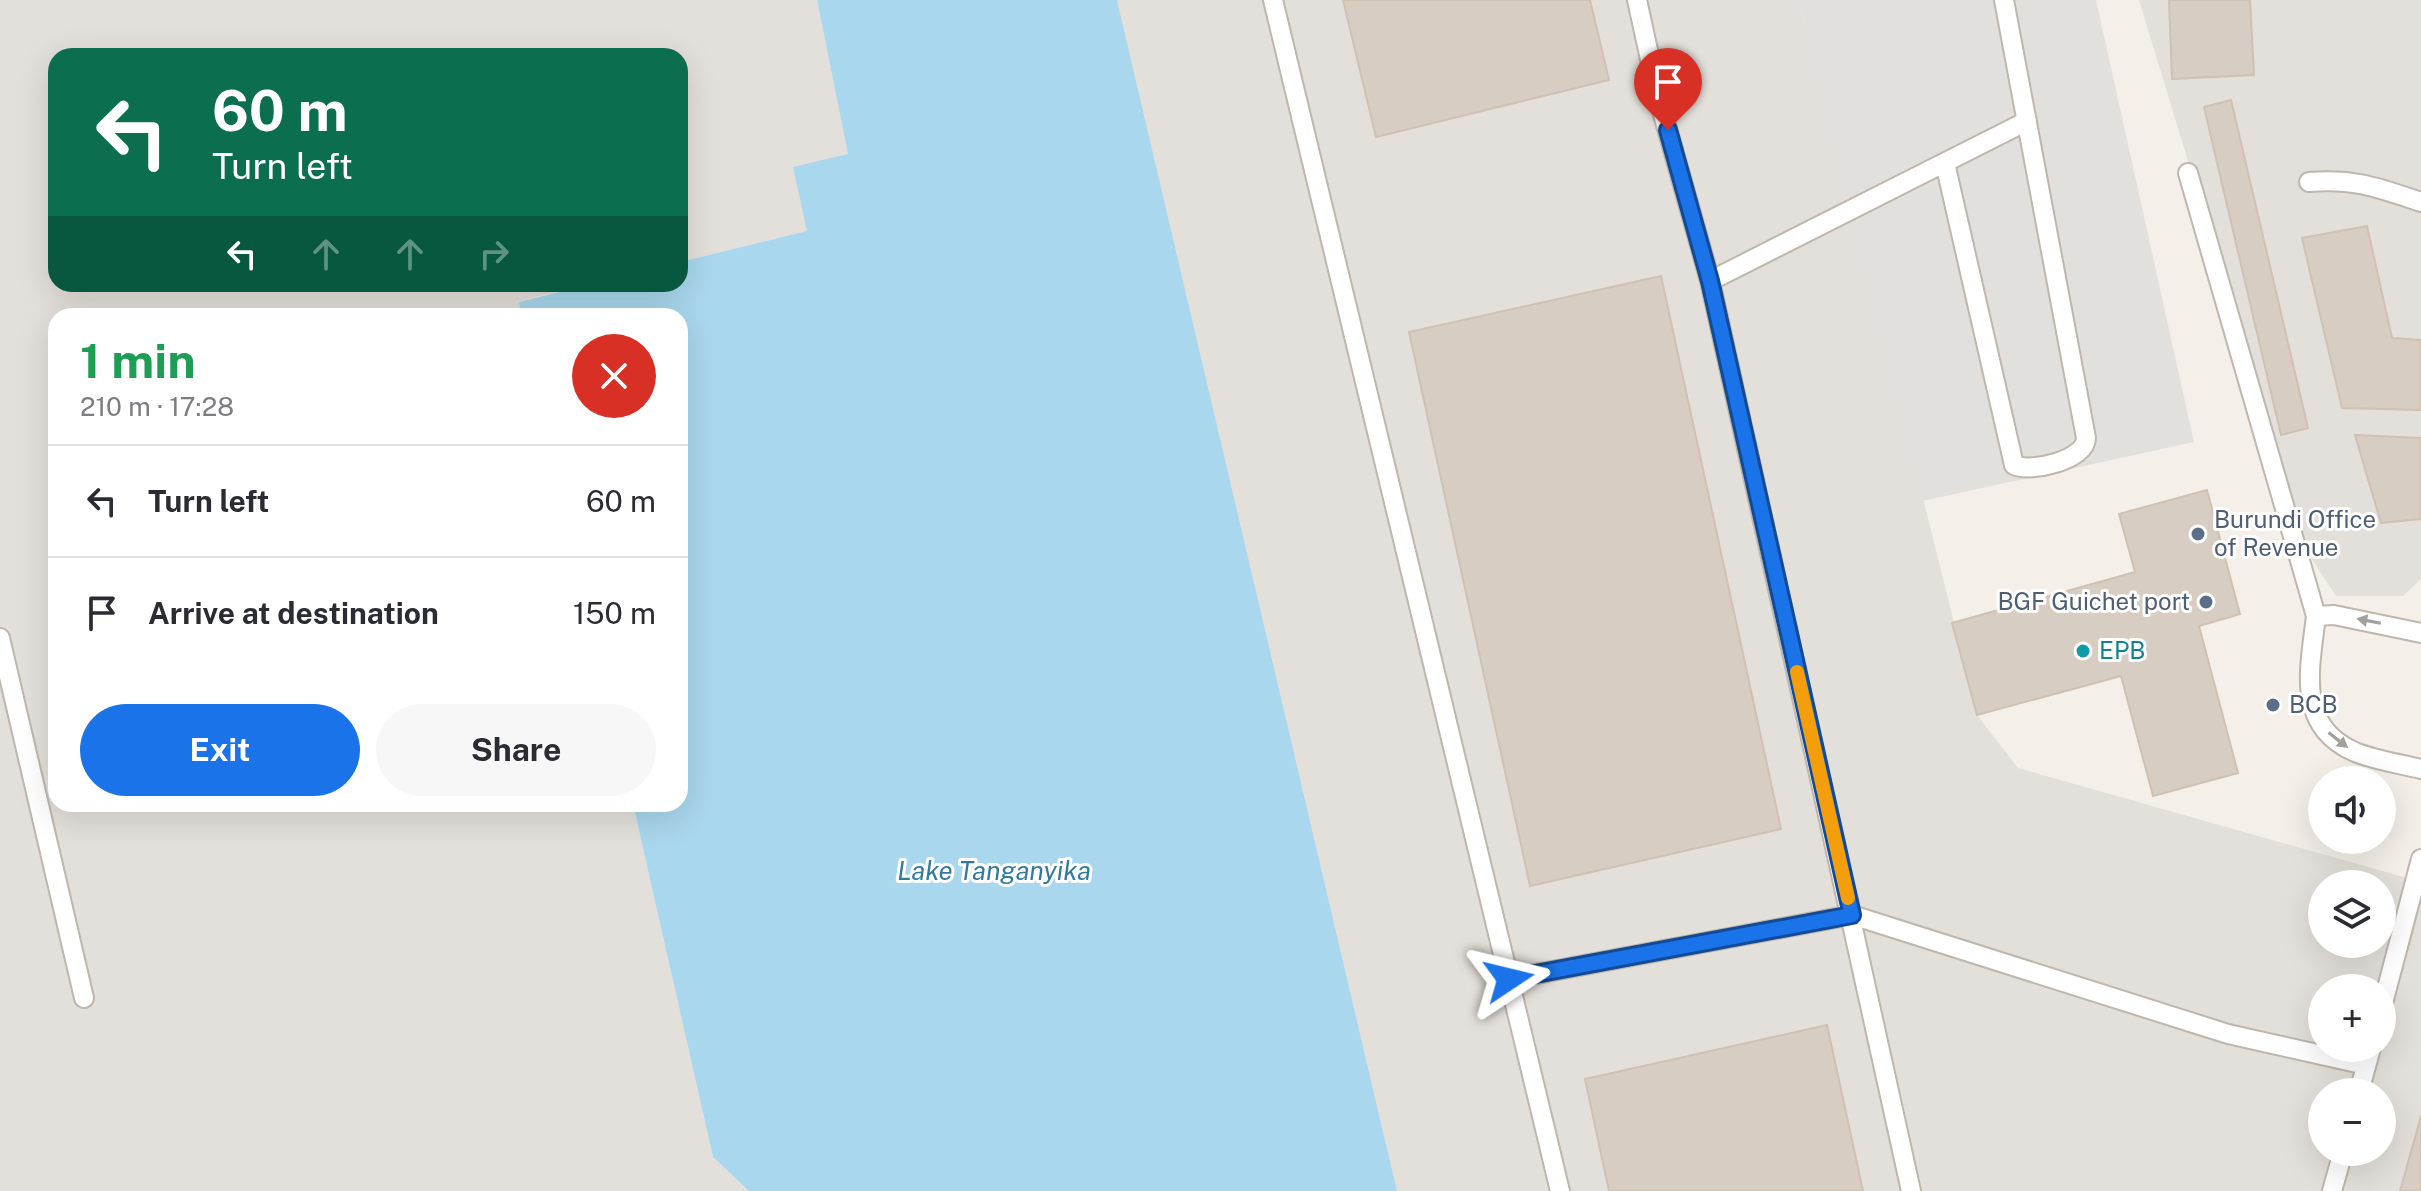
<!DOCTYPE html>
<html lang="en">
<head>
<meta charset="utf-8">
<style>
  :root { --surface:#fff; --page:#f7f7f7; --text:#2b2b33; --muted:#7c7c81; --line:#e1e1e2; --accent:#1a73e8 }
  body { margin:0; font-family:"Public Sans",sans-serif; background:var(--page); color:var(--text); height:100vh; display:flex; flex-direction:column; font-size:30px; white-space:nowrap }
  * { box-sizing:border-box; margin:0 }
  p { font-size:26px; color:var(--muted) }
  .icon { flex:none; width:44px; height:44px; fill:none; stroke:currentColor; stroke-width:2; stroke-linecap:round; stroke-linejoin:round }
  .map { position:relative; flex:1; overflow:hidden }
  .side { position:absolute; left:48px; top:308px; width:640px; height:504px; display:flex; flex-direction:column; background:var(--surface); border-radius:24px; box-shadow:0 8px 32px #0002 }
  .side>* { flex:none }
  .banner { position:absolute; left:48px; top:48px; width:640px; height:244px; border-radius:24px; box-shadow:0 8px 32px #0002; background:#0b6e4f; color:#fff; overflow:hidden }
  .controls { position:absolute; left:2308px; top:766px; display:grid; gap:16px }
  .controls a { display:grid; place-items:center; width:88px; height:88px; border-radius:50%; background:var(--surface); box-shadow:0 8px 32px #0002; font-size:40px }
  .pin { position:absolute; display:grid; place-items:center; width:68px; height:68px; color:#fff; margin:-82px -34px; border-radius:50% 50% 50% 0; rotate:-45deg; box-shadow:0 0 8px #0007 }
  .pin .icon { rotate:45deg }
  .me { position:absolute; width:88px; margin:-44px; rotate:80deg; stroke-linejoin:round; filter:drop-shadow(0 0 6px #0008) }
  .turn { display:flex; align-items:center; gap:28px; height:168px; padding:0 32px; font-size:36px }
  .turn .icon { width:104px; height:104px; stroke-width:2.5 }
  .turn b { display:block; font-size:56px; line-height:68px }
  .lanes { display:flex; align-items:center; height:76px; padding:0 32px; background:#0003; justify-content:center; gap:40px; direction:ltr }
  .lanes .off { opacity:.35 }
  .round { display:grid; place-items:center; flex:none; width:84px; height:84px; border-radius:42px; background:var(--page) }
  .overview { display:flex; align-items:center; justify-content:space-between; height:136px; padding:0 32px }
  h1 { font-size:48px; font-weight:700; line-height:60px; color:#1e9e55 }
  .button { display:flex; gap:16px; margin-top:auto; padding:16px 32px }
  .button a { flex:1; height:92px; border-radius:48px; background:var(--accent); color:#fff; font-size:32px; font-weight:700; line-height:92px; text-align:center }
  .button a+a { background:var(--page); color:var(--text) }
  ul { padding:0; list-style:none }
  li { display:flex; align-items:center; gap:24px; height:112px; padding:0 32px; border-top:2px solid var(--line) }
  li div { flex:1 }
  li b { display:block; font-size:30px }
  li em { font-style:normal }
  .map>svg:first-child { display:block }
  .industrial { fill:#e3dfda; fill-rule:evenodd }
  .parking { fill:#e2e0dd }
  .water { fill:#a9d7ed }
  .building { fill:#d8cdc2; stroke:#cfc1b3; stroke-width:2 }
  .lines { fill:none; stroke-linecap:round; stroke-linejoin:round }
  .service-casing { stroke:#bfb6ac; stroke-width:22 }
  .service { stroke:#fff; stroke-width:18 }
  .oneway { fill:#a3a09c }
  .route-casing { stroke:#114b97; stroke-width:20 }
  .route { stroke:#1a73e8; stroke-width:14 }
  .slow { stroke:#f59e0b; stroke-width:14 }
  .service-dot { fill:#5c6f8a; stroke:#fff; stroke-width:3 }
  .culture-dot { fill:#0f9aa8; stroke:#fff; stroke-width:3 }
  .labels { text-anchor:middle; stroke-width:6; stroke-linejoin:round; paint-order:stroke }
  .service-label { font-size:24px; fill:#4e5e75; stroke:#fff; text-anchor:start }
  .culture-label { font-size:24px; fill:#0d838f; stroke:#fff; text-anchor:start }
  .water-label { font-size:26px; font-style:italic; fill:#327a9d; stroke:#fff }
</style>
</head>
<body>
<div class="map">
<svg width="2421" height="1191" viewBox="0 0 2421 1191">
  <rect width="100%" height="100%" fill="#f4efe9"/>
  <!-- industrial -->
  <path class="industrial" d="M0,0H817L848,154L807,231L680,262V56H56V284H591L519,301L522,316H56V804H633L713,1157L749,1191H0Z
    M1117,0H1799L1977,715L2018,768L2421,882V1191H1397ZM2322,884H2382V944H2322ZM2322,988H2382V1048H2322ZM2322,1092H2382V1152H2322Z
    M2139,0H2421V579L2403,596H2336L2307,552Z"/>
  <!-- parking -->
  <path class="parking" d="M1799,0H2096L2194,442L1922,501Z"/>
  <!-- water -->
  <path class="water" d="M817,0H1117L1397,1191H749L713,1157L633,804H680V316H522L519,302L591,284H680V262L807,231L793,167L848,154Z"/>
  <!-- building -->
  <path class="building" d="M1343,0H1590L1609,80L1376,137Z
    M2169,0H2250L2254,75L2172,79Z
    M2231,100L2308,428L2281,435L2204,107Z
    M2367,226L2392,338L2421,340V410L2342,408L2302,238Z
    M1661,276L1781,829L1530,886L1409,332Z
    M2355,435L2421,438V519L2381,523Z
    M2207,490L2240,614L2199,626L2238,773L2153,796L2121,676L1977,715L1952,623L2135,572L2119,514Z
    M1827,1025L1863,1191H1609L1585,1079Z
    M2421,1116V1191H2400Z"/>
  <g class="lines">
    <!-- service casing -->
    <g class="service-casing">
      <path id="service" d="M1273,0L1560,1191
        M1637,0L1659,100L1710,281L1911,1191
        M1945,163L2014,465C2031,473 2086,460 2086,438L2004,0
        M2188,173L2316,616C2310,668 2295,726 2355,752C2375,760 2400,764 2421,769
        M2309,182C2354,178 2379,188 2421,202
        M1710,281L2027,121
        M2316,616L2334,615L2421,633
        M0,638L84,998
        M1509,979L1852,915L2228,1034L2366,1065
        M2382,1007L2421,859
        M2359,1092L2371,1048
        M2332,1191L2343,1152"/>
    </g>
    <!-- service -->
    <use href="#service" class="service"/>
  </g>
  <!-- one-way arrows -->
  <defs><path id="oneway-solid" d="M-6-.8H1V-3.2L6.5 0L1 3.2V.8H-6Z" transform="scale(2)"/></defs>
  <g class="oneway">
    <use href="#oneway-solid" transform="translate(2369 621) rotate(-169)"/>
    <use href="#oneway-solid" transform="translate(2338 740) rotate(38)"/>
  </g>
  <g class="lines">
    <!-- route casing -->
    <g class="route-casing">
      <path id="route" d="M1509,979L1852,915L1710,281L1668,130"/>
    </g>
    <!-- route -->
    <use href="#route" class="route"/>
    <!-- slow -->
    <path class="slow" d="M1797,672L1848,898"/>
  </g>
  <!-- markers -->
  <g class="service-dot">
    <circle cx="2198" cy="534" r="8"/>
    <circle cx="2206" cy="602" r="8"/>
    <circle cx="2273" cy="705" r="8"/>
  </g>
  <circle class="culture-dot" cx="2083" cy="651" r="8"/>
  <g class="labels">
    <!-- service labels -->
    <g class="service-label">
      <text x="2214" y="528">Burundi Office<tspan x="2214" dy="28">of Revenue</tspan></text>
      <text x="2190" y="610" text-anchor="end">BGF Guichet port</text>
      <text x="2289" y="713">BCB</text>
    </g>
    <!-- culture labels -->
    <g class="culture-label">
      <text x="2099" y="659">EPB</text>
    </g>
    <!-- water labels -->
    <g class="water-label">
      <text x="994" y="880">Lake Tanganyika</text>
    </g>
  </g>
</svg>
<div class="controls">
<a><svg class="icon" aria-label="sound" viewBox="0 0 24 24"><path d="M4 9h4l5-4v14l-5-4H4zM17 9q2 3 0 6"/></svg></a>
<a><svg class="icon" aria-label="layers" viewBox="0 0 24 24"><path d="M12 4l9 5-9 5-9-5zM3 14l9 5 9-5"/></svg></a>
<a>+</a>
<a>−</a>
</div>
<div class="pin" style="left:1668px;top:130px;background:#d93025"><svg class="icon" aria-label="arrive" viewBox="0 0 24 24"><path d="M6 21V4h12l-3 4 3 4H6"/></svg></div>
<svg class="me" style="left:1509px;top:979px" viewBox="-20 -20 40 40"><path d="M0-17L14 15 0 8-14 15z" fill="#1a73e8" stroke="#fff" stroke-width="4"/></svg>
<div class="banner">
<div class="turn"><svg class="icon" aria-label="left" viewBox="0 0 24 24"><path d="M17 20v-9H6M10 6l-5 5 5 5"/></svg><div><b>60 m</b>Turn left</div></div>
<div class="lanes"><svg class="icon" aria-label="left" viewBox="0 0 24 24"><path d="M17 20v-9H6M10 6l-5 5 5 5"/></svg><svg class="icon off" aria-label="ahead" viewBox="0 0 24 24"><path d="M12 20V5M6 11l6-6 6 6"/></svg><svg class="icon off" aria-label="ahead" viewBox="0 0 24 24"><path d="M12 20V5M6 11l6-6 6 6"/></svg><svg class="icon off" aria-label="right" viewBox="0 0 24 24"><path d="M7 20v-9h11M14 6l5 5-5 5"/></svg></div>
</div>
<section class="side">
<div class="overview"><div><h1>1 min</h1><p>210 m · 17:28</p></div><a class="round" style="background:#d93025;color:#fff"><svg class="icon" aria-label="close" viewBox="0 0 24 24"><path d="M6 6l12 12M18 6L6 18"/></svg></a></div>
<ul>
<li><svg class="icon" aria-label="left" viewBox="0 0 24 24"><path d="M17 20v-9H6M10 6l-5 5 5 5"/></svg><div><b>Turn left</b></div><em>60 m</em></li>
<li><svg class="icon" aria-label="arrive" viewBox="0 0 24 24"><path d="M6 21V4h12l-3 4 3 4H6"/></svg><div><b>Arrive at destination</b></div><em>150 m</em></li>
</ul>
<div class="button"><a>Exit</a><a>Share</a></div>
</section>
</div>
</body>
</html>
